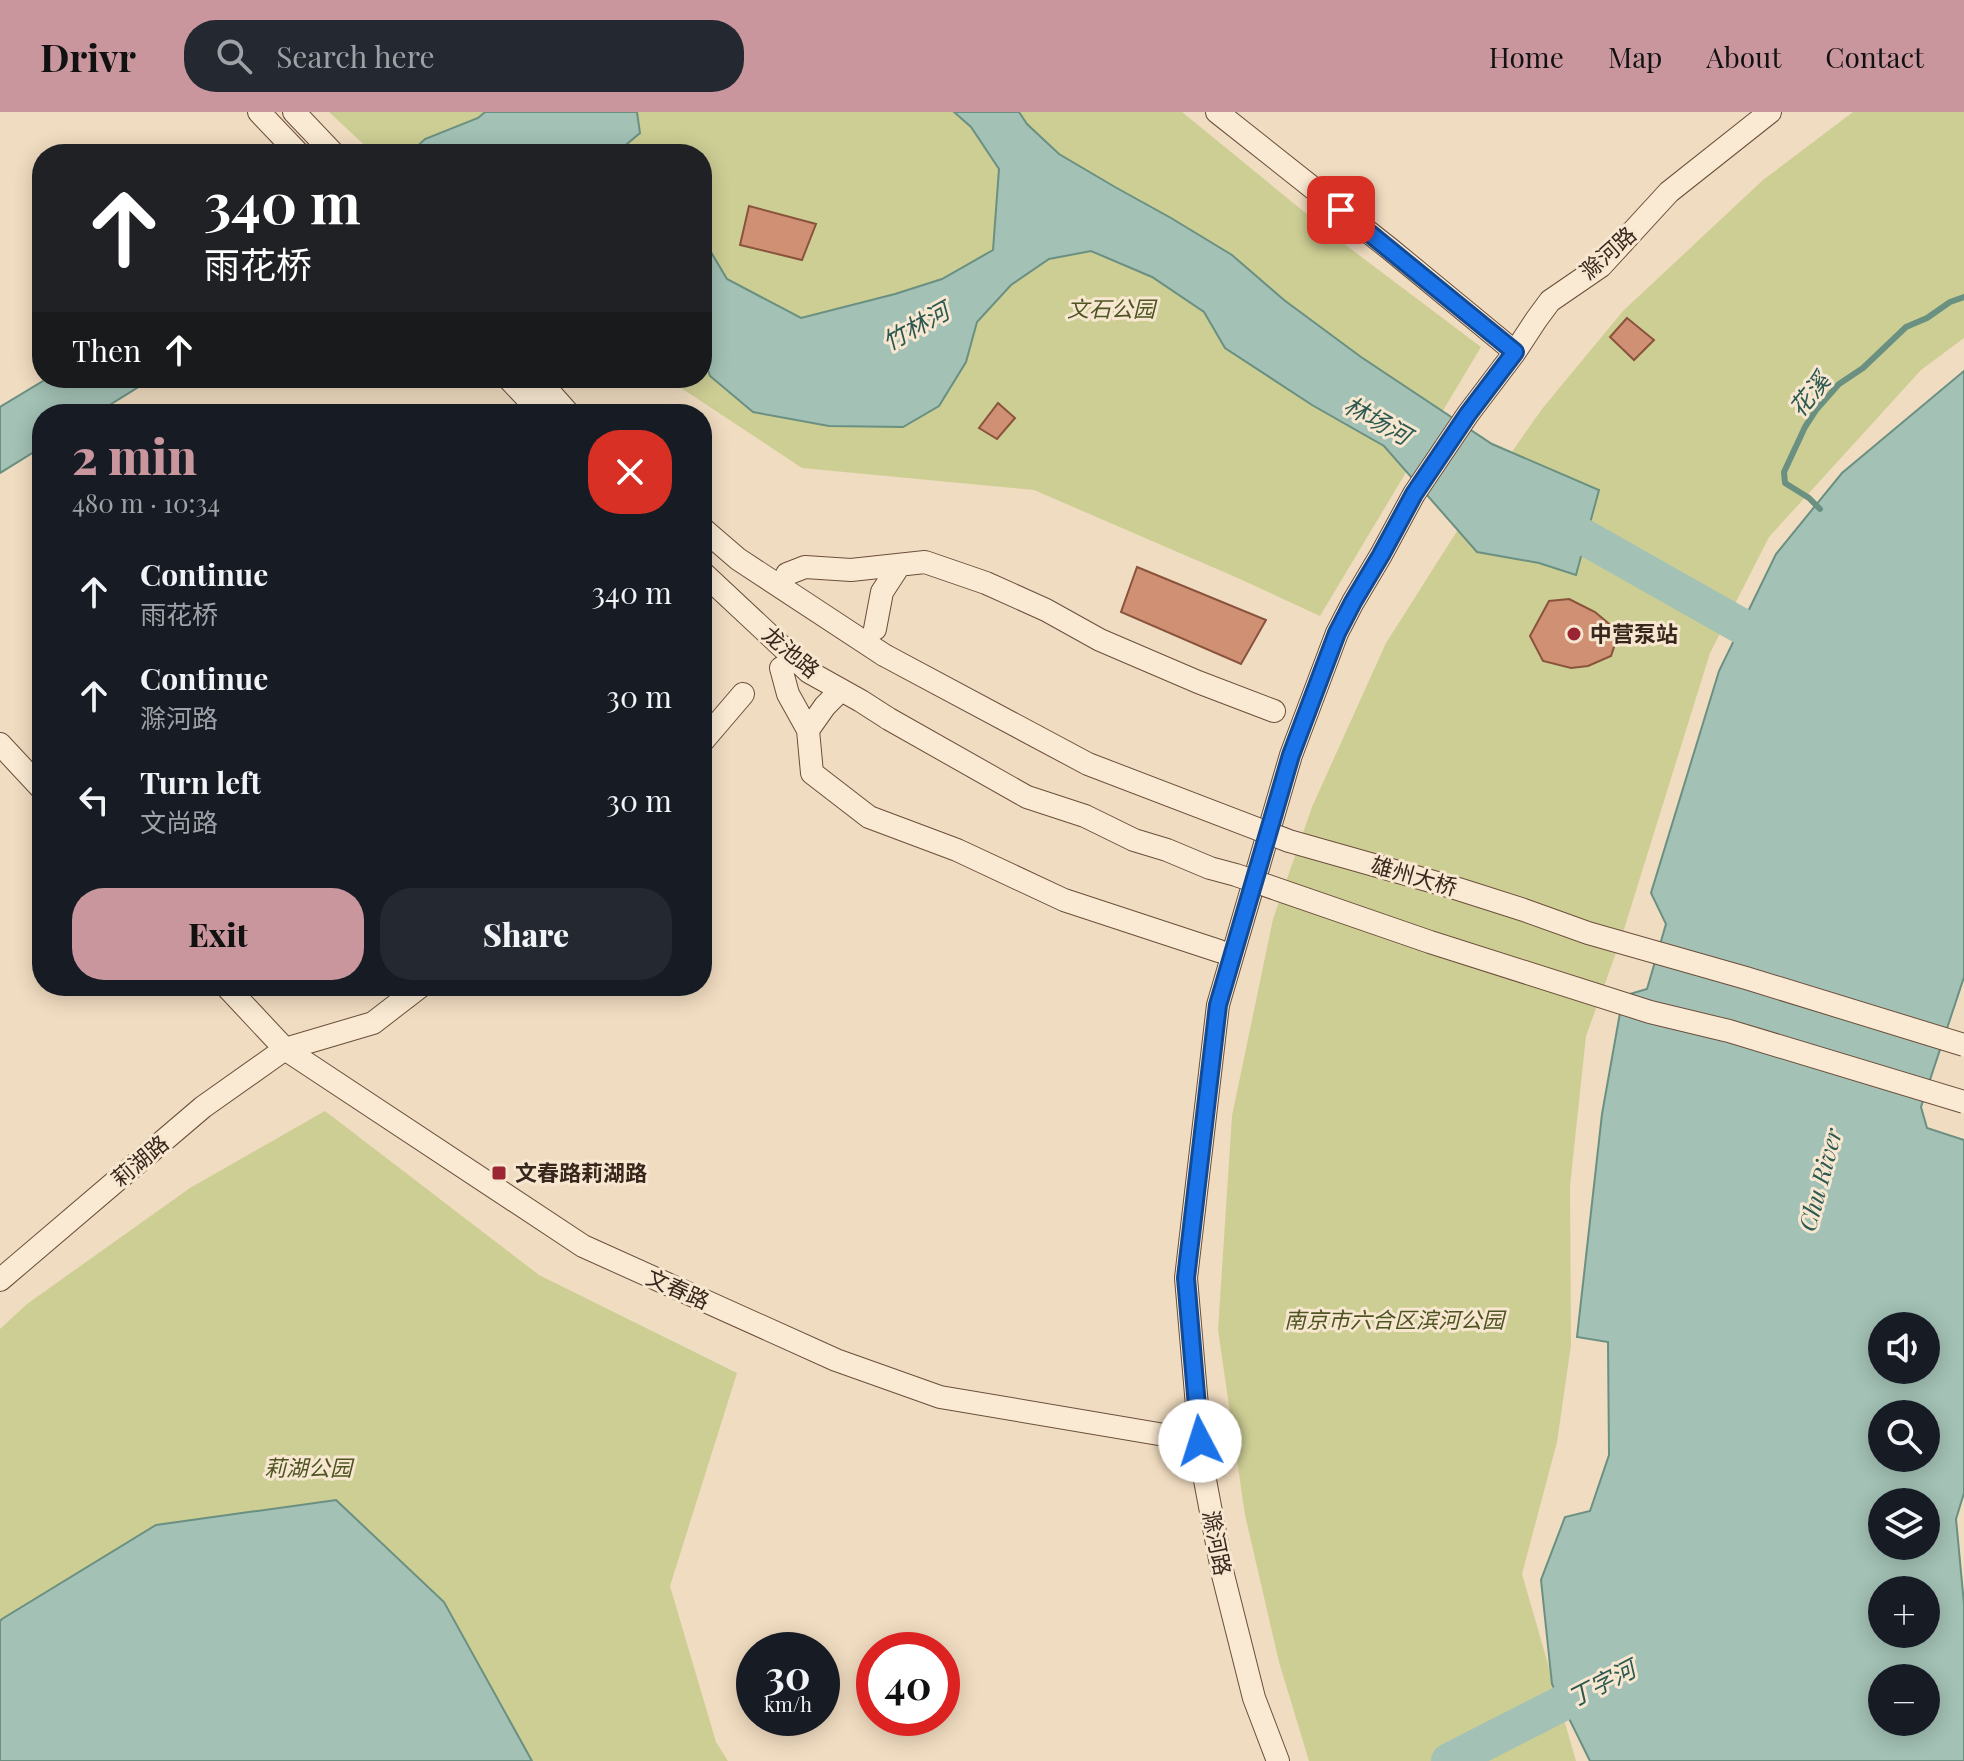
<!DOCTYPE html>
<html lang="en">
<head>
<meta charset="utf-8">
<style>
  :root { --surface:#171b24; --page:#242831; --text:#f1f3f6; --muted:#9ea1a6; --accent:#ca969e }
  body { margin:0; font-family:"Playfair Display","Noto Sans SC",serif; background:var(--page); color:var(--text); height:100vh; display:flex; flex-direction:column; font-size:30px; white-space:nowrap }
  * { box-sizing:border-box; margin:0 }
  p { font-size:26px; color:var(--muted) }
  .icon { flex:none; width:44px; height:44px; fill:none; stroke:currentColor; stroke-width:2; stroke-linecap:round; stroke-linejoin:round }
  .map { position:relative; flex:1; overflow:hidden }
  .sheet { position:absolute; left:32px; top:292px; width:680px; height:592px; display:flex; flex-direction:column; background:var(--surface); border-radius:32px; box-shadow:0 4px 20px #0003 }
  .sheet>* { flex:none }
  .banner { position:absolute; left:32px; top:32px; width:680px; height:244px; border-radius:32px; box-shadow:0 4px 20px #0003; background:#202124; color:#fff; overflow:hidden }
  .controls { position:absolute; left:1868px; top:1200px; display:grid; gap:16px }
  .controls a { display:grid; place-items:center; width:72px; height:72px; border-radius:50%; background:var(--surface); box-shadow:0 4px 20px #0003; font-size:40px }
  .speed { position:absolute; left:736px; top:1520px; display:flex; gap:16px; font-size:40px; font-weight:700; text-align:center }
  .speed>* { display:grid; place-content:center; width:104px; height:104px; border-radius:50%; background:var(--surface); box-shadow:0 4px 20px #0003; line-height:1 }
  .speed small { font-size:20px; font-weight:400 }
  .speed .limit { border:12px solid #d22; background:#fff; color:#111 }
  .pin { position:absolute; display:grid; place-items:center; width:68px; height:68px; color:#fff; margin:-34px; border-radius:16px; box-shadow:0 4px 12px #0006 }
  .me { position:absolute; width:88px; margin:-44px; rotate:355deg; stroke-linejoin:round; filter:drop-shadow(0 0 6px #0008) }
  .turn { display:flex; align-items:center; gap:28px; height:168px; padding:0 40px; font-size:36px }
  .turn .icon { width:104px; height:104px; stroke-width:2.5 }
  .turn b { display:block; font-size:56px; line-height:68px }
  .then { display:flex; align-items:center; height:76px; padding:0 40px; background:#0003; gap:16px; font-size:30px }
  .round { display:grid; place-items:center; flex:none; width:84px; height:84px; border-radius:32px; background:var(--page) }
  .head { display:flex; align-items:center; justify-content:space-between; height:136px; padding:0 40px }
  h1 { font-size:48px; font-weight:800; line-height:60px; color:var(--accent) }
  .action { display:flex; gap:16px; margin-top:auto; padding:16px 40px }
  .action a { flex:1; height:92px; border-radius:32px; background:var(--accent); color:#111; font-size:32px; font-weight:800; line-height:92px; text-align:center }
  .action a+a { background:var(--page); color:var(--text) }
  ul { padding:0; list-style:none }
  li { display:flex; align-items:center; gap:24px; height:104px; padding:0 40px }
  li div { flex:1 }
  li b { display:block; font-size:30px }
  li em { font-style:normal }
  header { display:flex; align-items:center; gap:48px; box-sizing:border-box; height:112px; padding:0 40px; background:var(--accent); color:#111 }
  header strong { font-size:38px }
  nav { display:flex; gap:44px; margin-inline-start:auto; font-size:28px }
  .search { width:560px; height:72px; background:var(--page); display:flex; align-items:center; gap:20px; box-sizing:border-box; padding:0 28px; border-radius:32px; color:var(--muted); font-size:30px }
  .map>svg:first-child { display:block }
  .green { fill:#cdce94 }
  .water { fill:#a3c1b5; stroke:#6a9082; stroke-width:2; fill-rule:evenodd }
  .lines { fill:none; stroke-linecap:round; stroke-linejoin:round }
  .stream { stroke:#6a9082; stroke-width:6 }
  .river { stroke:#a3c1b5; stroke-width:36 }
  .building { fill:#cf9074; stroke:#89533c; stroke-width:2 }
  .secondary-casing { stroke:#6b4e3b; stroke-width:24 }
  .secondary { stroke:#faead3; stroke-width:22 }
  .secondary-bridge-casing { stroke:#6b4e3b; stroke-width:24; stroke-linecap:butt }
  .secondary-bridge { stroke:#faead3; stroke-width:22 }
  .route-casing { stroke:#114b97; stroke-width:20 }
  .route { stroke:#1a73e8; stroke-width:14 }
  .poi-dot { fill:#9b2532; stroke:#f7e7d0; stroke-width:3 }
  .labels { text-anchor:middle; stroke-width:6; stroke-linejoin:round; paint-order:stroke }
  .street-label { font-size:22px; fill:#38271c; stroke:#f7e7d0 }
  .park-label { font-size:22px; font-style:italic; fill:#4e5522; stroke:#f7e7d0 }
  .poi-label { font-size:22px; font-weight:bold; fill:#38271c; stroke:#f7e7d0; text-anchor:start }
  .water-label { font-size:24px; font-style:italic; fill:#2b5951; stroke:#f7e7d0 }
</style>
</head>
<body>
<header>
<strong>Drivr</strong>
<div class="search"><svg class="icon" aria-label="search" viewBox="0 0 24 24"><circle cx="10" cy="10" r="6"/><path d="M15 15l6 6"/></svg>Search here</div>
<nav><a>Home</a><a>Map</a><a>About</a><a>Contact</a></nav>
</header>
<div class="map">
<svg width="1964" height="1649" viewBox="0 0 1964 1649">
  <rect width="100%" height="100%" fill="#f0dcc0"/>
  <!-- green -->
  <path class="green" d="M329,0H1182L1335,125L1481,235L1320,504L1240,467L1034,378L802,356L666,266H702V42H374Z
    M1853,0H1964V226L1921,258L1769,425L1710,541L1621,827L1586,924L1570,1074L1571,1233L1557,1330L1522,1462L1576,1649H1309L1279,1550L1245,1403L1218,1218L1232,1004L1273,807L1312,695L1386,531L1466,405L1542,297L1623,199L1763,68Z
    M325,999L539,1163L737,1261L670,1474L716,1630L728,1649H0V1217L27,1192L190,1076Z"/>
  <!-- water -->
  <path class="water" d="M485,0H637L640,21L615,42H409L425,27L478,6Z
    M954,0H1019L1027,12L1059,42L1115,75L1171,106L1232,143L1284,188L1361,245L1492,332L1599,378L1576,463L1539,451L1477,440L1384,334L1312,293L1225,236L1204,200L1152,165L1091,139L1049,147L1011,173L977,210L966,250L939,294L903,315L829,314L753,300L710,264L702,240V125L727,167L801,206L895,182L942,167L993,138L999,57L971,15Z
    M1964,259V865L1921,995L1927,1016L1964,1028V1381L1956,1407L1964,1492V1649H1590L1552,1572L1541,1468L1565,1405L1590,1399L1609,1343L1608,1230L1577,1225L1602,1002L1623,884L1647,877L1666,812L1651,781L1719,559L1776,442L1842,361ZM1882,1214H1926V1258H1882ZM1882,1302H1926V1346H1882ZM1882,1390H1926V1434H1882ZM1882,1478H1926V1522H1882ZM1882,1566H1926V1610H1882Z
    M48,266H153L95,302H42V335L0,361V295Z
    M336,1388L444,1490L532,1649H0V1509L2,1507L156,1413Z"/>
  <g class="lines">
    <!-- stream -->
    <path class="stream" d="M1820,397L1809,386L1785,371L1784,360L1805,315L1816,298L1839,272L1863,256L1906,215L1927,206L1950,190L1964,185"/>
    <!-- river -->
    <path class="river" d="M1545,403L1782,537
      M1449,1649L1604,1570"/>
  </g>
  <!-- building -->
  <path class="building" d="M749,94L816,112L802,148L740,133Z
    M1627,206L1654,228L1634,248L1610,225Z
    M998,291L1015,306L997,327L979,316Z
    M1137,455L1266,508L1241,552L1121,500Z
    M1569,487L1595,500L1619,520L1611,544L1588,554L1571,556L1543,549L1530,524L1549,489Z"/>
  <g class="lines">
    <!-- secondary casing -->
    <g class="secondary-casing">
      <path id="secondary" d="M259,0L299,42
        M294,0L334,42
        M1217,0L1390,137L1515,240
        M508,266L542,302
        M537,266L569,302
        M702,416L738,447L884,543
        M702,460L809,560L861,589L889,607
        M787,462L805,455L851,458L925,450L986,471L1046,498L1100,528L1198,570L1274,599
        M875,517L882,480L899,454
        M781,556L788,582L808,618L812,661L869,705L957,738L1064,788L1219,839
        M808,618L825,594L837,582
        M702,630L743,582
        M0,632L42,677
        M226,874L285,937L583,1134L836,1248L940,1285L1200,1329
        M0,1168L203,995L285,937L373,911L421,874
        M1278,1649L1254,1586L1223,1463L1205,1368L1200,1329L1186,1166L1218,893L1291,643L1337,521L1353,490L1381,443L1414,382L1468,302L1515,240L1536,208L1550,189L1601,154L1669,80L1770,0"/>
    </g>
    <!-- secondary -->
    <use href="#secondary" class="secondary"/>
    <!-- secondary-bridge casing -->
    <g class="secondary-bridge-casing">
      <path id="secondary-bridge" d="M884,543L1088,652L1289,729L1455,776L1524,798L1588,821L1746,866L1964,933
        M889,607L1027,685L1085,704L1134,728L1167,738L1210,756L1236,763L1430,830L1650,900L1729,919L1964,990"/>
    </g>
    <!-- secondary-bridge -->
    <use href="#secondary-bridge" class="secondary-bridge"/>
  </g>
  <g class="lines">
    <!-- route casing -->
    <g class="route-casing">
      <path id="route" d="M1200,1329L1186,1166L1218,893L1291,643L1337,521L1353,490L1381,443L1414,382L1468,302L1515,240L1341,98"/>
    </g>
    <!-- route -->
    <use href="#route" class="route"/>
  </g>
  <!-- markers -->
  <g class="poi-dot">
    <circle cx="1574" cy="522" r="8"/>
    <rect x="491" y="1053" width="16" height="16" rx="4"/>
  </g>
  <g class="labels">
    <!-- street labels -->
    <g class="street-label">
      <text transform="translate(1608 141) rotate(-42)" y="8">滁河路</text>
      <text transform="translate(791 540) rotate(40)" y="8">龙池路</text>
      <text transform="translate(1414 764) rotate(16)" y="8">雄州大桥</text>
      <text transform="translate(140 1049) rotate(-40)" y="8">莉湖路</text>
      <text transform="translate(678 1177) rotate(24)" y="8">文春路</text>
      <text transform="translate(1217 1431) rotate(79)" y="8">滁河路</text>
    </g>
    <!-- park labels -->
    <g class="park-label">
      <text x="1111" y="205">文石公园</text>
      <text x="1394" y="1216">南京市六合区滨河公园</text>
      <text x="308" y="1364">莉湖公园</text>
    </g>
    <!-- poi labels -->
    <g class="poi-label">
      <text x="1590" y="530">中营泵站</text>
      <text x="515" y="1069">文春路莉湖路</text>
    </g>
    <!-- water labels -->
    <g class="water-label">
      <text transform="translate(916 215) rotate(-29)" y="8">竹林河</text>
      <text transform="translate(1810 283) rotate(-51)" y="8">花溪</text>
      <text transform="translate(1377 309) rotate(29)" y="8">林场河</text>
      <text transform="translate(1821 1068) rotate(-75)" y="8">Chu River</text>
      <text transform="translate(1602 1572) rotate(-27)" y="8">丁字河</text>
    </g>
  </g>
</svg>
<div class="controls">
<a><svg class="icon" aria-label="sound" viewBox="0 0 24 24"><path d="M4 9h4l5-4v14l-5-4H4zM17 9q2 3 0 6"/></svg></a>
<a><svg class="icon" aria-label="search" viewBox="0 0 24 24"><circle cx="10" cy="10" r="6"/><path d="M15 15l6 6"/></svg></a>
<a><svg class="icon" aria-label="layers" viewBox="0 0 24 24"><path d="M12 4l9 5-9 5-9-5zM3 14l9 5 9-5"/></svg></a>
<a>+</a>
<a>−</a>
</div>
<div class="speed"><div>30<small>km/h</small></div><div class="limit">40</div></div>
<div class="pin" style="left:1341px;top:98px;background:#d93025"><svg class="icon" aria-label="arrive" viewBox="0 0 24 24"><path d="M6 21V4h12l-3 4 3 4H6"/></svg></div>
<svg class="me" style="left:1200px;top:1329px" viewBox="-20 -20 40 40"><circle r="19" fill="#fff"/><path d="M0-13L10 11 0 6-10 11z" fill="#1a73e8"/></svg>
<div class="banner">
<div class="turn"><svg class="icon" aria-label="ahead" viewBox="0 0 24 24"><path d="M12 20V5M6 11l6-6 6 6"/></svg><div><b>340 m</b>雨花桥</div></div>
<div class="then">Then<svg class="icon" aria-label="ahead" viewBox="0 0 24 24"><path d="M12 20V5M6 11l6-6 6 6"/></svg></div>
</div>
<section class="sheet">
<div class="head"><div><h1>2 min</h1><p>480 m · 10:34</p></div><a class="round" style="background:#d93025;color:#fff"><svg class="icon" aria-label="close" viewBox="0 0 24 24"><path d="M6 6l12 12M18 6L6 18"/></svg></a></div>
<ul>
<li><svg class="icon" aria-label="ahead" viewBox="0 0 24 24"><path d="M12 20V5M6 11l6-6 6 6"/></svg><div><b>Continue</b><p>雨花桥</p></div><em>340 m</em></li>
<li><svg class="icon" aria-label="ahead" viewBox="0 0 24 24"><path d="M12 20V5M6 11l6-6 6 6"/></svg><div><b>Continue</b><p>滁河路</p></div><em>30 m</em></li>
<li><svg class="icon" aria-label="left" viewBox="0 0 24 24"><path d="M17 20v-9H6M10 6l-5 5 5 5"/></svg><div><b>Turn left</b><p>文尚路</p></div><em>30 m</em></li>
</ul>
<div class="action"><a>Exit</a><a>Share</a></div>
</section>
</div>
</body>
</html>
